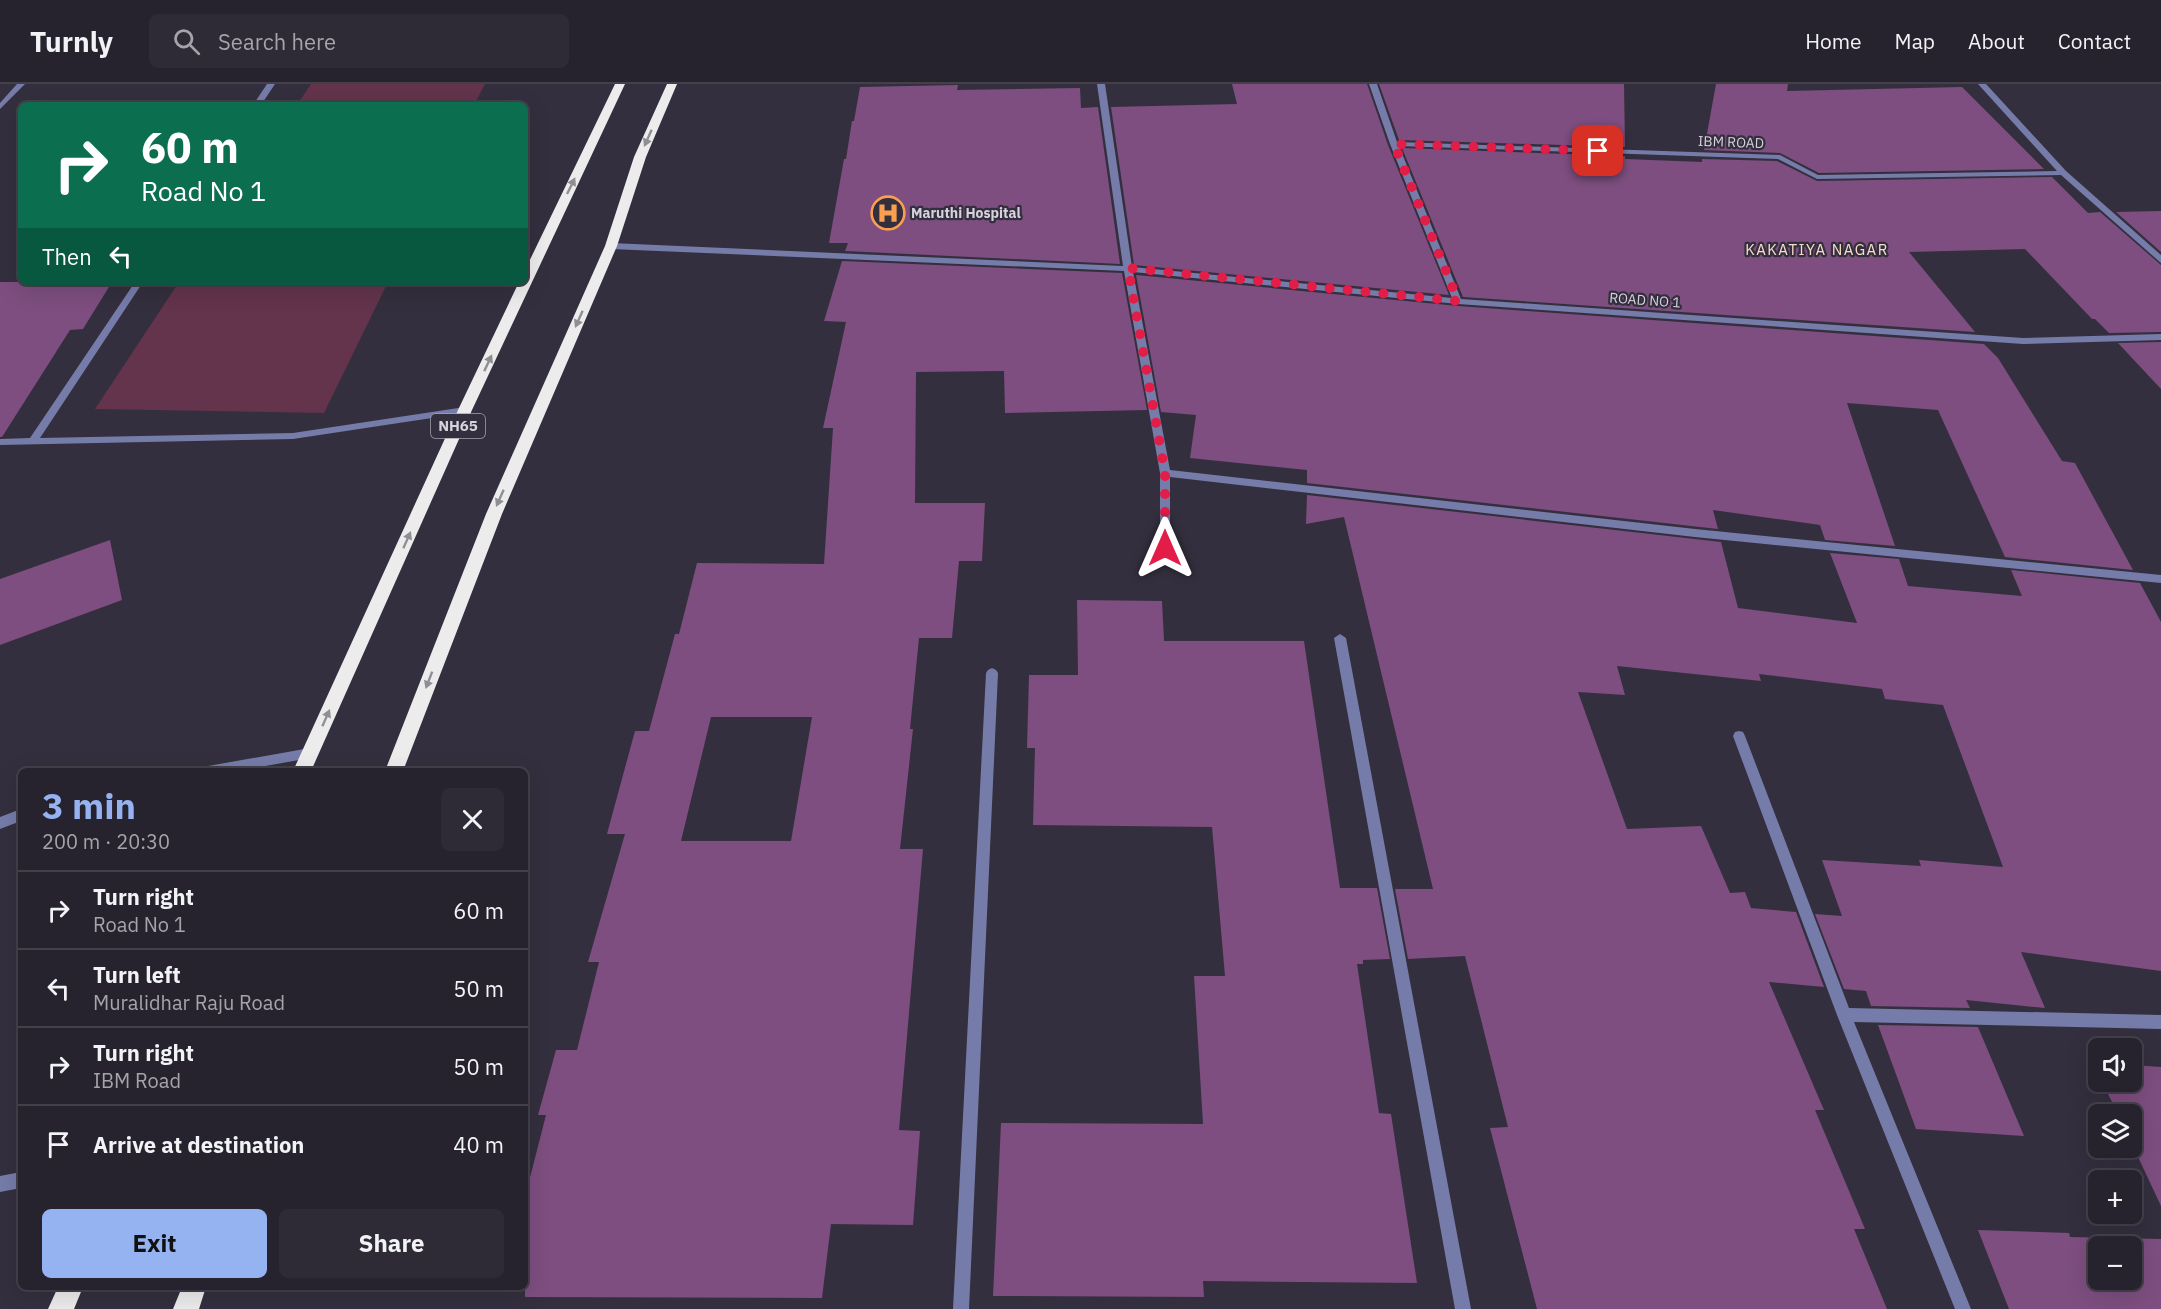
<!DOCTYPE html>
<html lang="en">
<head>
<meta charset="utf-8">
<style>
  :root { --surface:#27232e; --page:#2f2b36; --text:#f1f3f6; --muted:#a4a4aa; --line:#43404a; --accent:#95b2f1 }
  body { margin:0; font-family:"IBM Plex Sans",sans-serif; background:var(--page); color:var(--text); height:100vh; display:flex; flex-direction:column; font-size:22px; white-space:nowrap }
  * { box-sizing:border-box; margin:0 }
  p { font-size:20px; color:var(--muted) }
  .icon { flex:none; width:33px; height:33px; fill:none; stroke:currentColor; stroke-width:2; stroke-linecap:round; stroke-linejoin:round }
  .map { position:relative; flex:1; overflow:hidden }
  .drawer { position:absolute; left:18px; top:684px; width:510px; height:522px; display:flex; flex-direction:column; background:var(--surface); border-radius:9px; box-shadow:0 6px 24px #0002,0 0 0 2px var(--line) }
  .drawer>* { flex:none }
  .banner { position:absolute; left:18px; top:18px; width:510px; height:183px; border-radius:9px; box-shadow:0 6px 24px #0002,0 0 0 2px var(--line); background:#0b6e4f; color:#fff; overflow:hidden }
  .tools { position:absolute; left:2088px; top:954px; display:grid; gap:12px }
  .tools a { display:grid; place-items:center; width:54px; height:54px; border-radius:9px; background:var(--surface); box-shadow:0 6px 24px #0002,0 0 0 2px var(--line); font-size:30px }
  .pin { position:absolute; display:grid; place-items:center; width:51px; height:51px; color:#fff; margin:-26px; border-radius:12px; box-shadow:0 3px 9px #0006 }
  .me { position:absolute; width:66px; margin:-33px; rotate:0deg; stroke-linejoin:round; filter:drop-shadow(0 0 4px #0008) }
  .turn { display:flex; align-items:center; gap:21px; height:126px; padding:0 24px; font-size:27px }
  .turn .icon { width:78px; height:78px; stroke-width:2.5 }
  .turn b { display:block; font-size:42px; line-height:51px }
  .then { display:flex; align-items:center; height:57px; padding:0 24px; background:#0003; gap:12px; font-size:22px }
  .round { display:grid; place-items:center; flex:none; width:63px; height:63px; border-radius:9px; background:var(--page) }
  .head { display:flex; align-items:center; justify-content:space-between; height:102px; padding:0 24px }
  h1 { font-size:36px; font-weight:800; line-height:45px; color:var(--accent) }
  .action { display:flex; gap:12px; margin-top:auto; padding:12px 24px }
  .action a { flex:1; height:69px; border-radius:9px; background:var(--accent); color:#111; font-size:24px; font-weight:800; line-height:69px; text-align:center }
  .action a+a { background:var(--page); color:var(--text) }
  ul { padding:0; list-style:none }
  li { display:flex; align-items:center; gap:18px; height:78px; padding:0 24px; border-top:2px solid var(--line) }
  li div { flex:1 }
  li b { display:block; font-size:22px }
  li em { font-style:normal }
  header { display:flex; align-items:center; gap:36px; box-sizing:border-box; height:84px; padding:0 30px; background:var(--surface); border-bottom:2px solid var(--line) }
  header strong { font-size:28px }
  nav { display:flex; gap:33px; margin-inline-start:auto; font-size:21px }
  .search { width:420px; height:54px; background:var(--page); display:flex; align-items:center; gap:15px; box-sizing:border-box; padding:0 21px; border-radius:9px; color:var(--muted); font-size:22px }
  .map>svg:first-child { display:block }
  .green { fill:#63344c }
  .building { fill:#7d4e7f; fill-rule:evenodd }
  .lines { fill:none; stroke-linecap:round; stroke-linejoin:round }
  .lane { fill:#767ca9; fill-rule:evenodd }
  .street { fill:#767ca9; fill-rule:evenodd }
  .highway { fill:#ececec; fill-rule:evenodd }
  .oneway { fill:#908e95 }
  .route { stroke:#e11d48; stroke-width:10; stroke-dasharray:0 18 }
  .labels { text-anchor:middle; stroke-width:4.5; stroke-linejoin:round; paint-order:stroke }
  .far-street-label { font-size:14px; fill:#d6d3dd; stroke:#342f3e }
  .far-poi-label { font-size:14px; font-weight:bold; fill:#d6d3dd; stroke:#342f3e; text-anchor:start }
  .far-neighbourhood-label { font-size:15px; letter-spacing:1.5px; fill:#f7ddc9; stroke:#342f3e }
  .shield { fill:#342f3e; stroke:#a5a2ad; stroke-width:1.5 }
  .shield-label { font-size:15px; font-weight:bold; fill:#d6d3dd }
</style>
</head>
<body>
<header>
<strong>Turnly</strong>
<div class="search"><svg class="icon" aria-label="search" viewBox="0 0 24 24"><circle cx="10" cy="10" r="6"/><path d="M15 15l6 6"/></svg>Search here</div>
<nav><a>Home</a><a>Map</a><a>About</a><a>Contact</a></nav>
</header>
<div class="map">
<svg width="2161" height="1225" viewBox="0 0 2161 1225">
  <rect width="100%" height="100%" fill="#342f3e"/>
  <!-- green -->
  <path class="green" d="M311,0H485L474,21H297Z
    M179,198H388L324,329L95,325Z"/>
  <!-- building -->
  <path class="building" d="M1232,0H1367L1388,61L1449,211L1134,181L1111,23L1237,20Z
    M1379,0H1624L1625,63L1399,56Z
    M1716,0H1788L1787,7L1962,3L2044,85L1819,89L1780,69L1704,66Z
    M958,1L957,6L1080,4L1081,24L1098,23L1120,180L845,167L848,159H829L844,75H846L852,37H854L860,3Z
    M1402,64L1625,72V75L1702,78V75L1777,77L1817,97L2052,93L2088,129L2100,128L2161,181V248L2109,249L2095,235H2092L2025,165L1909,168L1975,248L1463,213Z
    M2161,127V168L2116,128Z
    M842,177L1122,189L1147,326L1005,329L1004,287L916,288L915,419H985L982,477H959L952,554H919L910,645H913L900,765H923L899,1046L920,1047L913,1141L831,1140L822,1214L525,1213V1113L546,1031H538L556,966H577L599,878H588L625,750H607L635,647H649L675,550H679L697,479L824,480L833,344H823L846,238L824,237ZM711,633H812L791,757H681Z
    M1136,191L1458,222L1984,260L1998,274L2062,377L2075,379L2133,486L2005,473L1938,326L1847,319L1895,462L1825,456L1820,441L1713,426L1718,445L1307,399V386L1190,374L1196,331L1161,328Z
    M0,198H112L83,245L70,246L2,353H0Z
    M2161,258V305L2118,259Z
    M1307,411L1721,458L1738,524L1857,539L1830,469L1899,475L1908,502L2022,512L2011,486L2140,499L2161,538V887L2021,868L2045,924L1966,916L1970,924L1871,922L1866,907L1844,905L1815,830L1842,832L1822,776L1921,782L1919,776L2003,783L1943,621L1885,615L1882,605L1759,590L1761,597L1617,582L1625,611L1578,608L1627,745L1701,742L1730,809L1745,808L1751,824L1796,828L1824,903L1769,898L1824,1026H1815L1865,1145H1854L1887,1225H1537L1490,1044L1508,1043L1465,872L1408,875L1395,805H1433L1344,433L1306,440Z
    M110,456L122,516L0,561V495Z
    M1077,516L1162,517L1164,557H1304L1340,804H1377L1390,875L1363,876V880H1357L1379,1029L1391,1030L1417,1199L1203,1197L1204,1213L993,1212L1001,1039L1203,1040L1194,892H1225L1212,743L1033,741L1035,664H1027L1029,591H1078Z
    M1878,941L1978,943L2024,1052L1916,1045Z
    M2132,981L2161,983V1122L2132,1060V1030H2118L2102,998H2132Z
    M1978,1146L2069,1149L2070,1153L2161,1155V1225H2009ZM2098,1162H2132V1196H2098Z"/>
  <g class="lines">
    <!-- lane -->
    <path class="lane" d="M21,1088V1104L0,1108V1092Z"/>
    <!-- street -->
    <path class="street" d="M17,0H25L0,25V19Z
      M267,0H275L261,21H253Z
      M1097,0H1105L1132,183L1452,214L1390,60L1369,0H1377L1397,58L1780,71L1818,91L2057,87L1978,0H1986L2066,87L2161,171V179L2061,91L1817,95L1778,75L1399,62L1461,215L2023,254L2161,250V256L2023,260L1458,220L1133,188L1170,386L1695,445L2161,491V499L1695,453L1170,393V464L1165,468L1160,464V389L1124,187L611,165L607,162L611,159L1123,182Z
      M135,198H143L40,354L293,349L465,323L470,326L465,329L293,355L0,361V355L30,354Z
      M1340,550L1346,554L1471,1225H1455L1334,554Z
      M992,584L996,586L998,589L969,1225H953L986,589L988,586Z
      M1739,647L1743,648L1745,652L1849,924L2161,931V945L1854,938L1971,1225H1955L1837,931L1733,652L1735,648Z
      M310,664L314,665L316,669L314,673L310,674L238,687H202L204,683L208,682Z
      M21,725V737L0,745V733Z"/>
    <!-- highway -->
    <path class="highway" d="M615,0H625L472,326L311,687H293L458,326L519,198H525V186Z
      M667,0H677L646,73L617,162L502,430L403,687H385L486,430L605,162L634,73Z
      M58,1203H83L74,1225H48Z
      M182,1203H206L199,1225H173Z"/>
  </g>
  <!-- one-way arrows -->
  <defs><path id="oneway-solid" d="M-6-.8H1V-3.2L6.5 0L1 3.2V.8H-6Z" transform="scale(1.5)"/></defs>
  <g class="oneway">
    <use href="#oneway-solid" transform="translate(648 54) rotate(114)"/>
    <use href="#oneway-solid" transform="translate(571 102) rotate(-64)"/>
    <use href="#oneway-solid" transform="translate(579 235) rotate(114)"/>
    <use href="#oneway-solid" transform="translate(488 279) rotate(-65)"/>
    <use href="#oneway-solid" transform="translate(500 414) rotate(114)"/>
    <use href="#oneway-solid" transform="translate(407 456) rotate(-66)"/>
    <use href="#oneway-solid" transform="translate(429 596) rotate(111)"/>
    <use href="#oneway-solid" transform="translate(326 634) rotate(-66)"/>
  </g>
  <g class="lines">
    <!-- route -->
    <path class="route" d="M1165,464V389L1128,184L1458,217L1394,60L1598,67"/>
  </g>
  <!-- icons -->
  <defs>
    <g id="hospital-ring" transform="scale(1.725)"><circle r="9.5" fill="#342f3e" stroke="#fa9f4f" stroke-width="1.5"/><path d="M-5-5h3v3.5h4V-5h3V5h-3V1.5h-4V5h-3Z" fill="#fa9f4f"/></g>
  </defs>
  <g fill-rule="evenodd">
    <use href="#hospital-ring" x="888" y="129"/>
  </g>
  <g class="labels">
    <!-- far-street labels -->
    <g class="far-street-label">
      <text transform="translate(1731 58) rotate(2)" y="5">IBM ROAD</text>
      <text transform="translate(1645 216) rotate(4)" y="5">ROAD NO 1</text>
    </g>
    <!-- far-poi labels -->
    <g class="far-poi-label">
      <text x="911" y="134">Maruthi Hospital</text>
    </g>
    <!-- far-neighbourhood labels -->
    <g class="far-neighbourhood-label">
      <text x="1817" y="171">KAKATIYA NAGAR</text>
    </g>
    <!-- shield labels -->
    <rect class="shield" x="431" y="330" width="54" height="24" rx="4.5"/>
    <g class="shield-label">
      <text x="458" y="347">NH65</text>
    </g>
  </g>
</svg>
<div class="tools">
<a><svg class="icon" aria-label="sound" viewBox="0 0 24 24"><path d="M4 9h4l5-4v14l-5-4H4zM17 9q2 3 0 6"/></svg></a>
<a><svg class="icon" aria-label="layers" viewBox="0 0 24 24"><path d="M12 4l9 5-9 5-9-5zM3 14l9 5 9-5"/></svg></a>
<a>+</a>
<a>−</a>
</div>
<div class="pin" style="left:1598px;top:67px;background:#d93025"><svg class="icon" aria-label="arrive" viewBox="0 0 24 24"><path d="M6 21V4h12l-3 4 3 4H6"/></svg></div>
<svg class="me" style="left:1165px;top:464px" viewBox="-20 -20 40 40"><path d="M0-17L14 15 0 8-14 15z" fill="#e11d48" stroke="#fff" stroke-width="4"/></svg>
<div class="banner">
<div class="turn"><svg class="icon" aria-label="right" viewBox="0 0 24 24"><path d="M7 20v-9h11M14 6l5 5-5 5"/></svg><div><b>60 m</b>Road No 1</div></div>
<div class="then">Then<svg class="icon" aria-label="left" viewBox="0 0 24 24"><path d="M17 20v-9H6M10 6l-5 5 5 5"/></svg></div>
</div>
<section class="drawer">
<div class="head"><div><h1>3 min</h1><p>200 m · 20:30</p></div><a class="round"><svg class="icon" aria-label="close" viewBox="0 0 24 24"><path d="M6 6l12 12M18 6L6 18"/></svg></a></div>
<ul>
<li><svg class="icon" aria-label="right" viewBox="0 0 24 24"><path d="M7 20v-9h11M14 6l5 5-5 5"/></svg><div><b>Turn right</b><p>Road No 1</p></div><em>60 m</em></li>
<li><svg class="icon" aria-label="left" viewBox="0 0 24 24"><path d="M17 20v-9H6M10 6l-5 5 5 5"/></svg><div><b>Turn left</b><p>Muralidhar Raju Road</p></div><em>50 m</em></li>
<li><svg class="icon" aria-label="right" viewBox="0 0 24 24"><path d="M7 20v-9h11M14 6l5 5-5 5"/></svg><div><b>Turn right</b><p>IBM Road</p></div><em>50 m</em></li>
<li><svg class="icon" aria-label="arrive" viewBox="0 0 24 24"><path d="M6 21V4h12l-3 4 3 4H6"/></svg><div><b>Arrive at destination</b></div><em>40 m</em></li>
</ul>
<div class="action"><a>Exit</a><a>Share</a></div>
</section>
</div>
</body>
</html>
